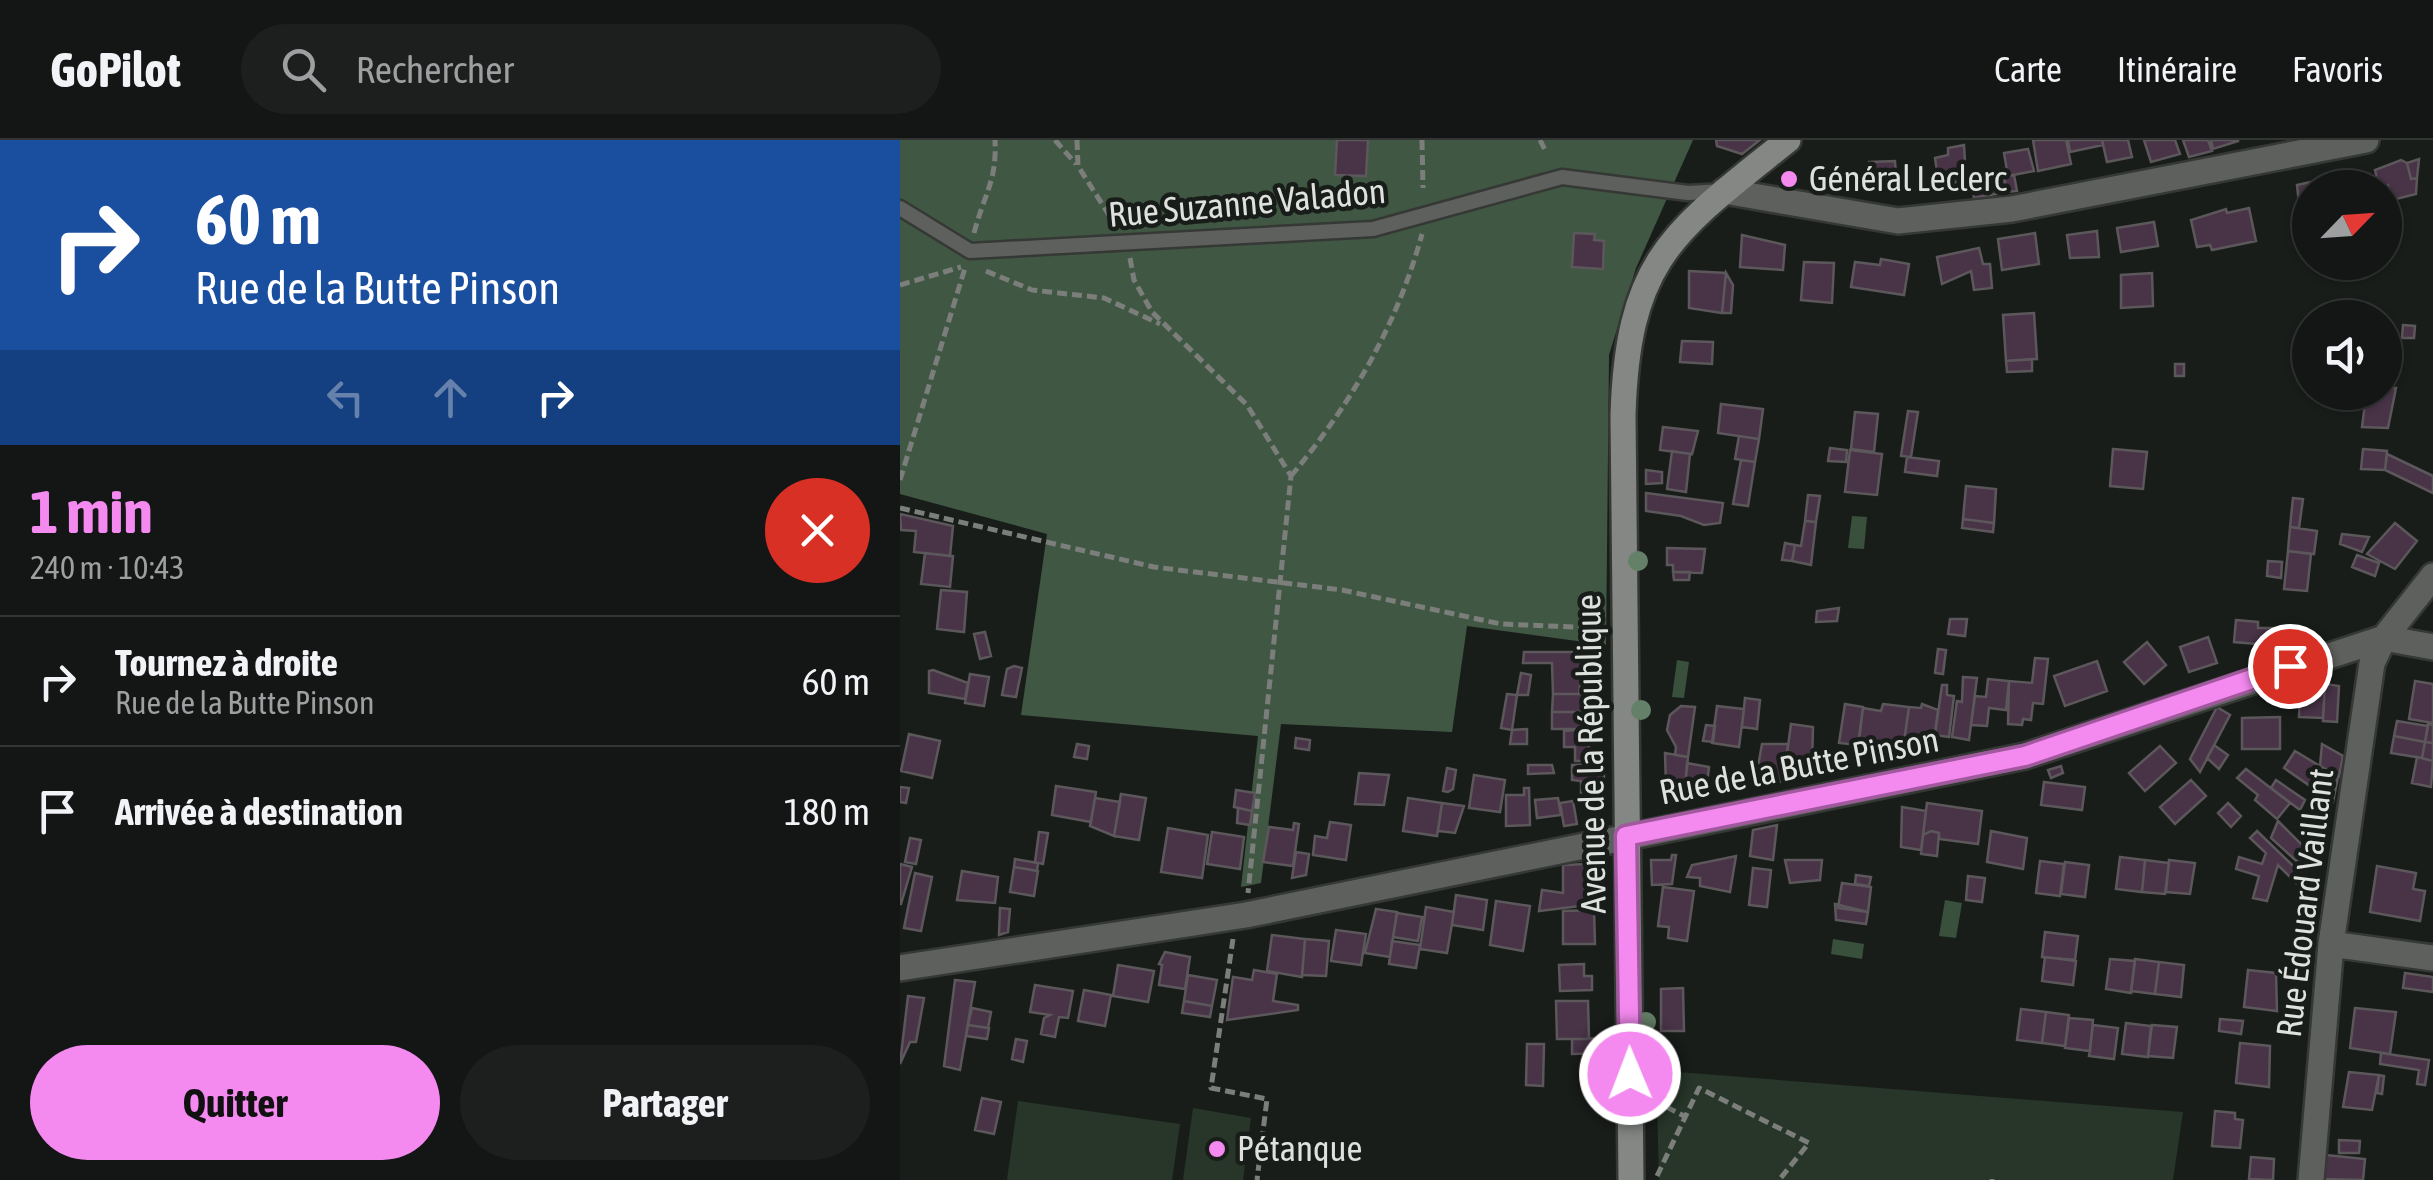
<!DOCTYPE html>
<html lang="fr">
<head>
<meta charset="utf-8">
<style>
  :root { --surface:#131614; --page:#1c1f1d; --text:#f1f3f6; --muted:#9d9fa0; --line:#323534; --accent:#f489f0 }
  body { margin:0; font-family:"Asap Condensed",sans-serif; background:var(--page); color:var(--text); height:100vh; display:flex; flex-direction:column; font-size:38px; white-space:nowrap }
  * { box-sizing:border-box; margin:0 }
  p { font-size:32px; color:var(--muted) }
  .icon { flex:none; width:55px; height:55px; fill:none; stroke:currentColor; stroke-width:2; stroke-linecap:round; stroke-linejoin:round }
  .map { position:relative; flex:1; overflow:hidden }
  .details { display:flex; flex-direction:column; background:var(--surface); width:900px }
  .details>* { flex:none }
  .guide { background:#1a4fa0; color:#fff; overflow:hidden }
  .needle { width:65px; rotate:65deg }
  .buttons { position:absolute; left:1392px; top:30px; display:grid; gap:20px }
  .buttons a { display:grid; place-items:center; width:110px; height:110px; border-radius:50%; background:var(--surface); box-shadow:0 2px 8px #0004,0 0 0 2px var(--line); font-size:50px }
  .pin { position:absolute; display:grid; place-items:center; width:85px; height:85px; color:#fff; margin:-42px; border:5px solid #fff; border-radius:50%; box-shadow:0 2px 10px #0007 }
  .me { position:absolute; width:110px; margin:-55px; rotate:359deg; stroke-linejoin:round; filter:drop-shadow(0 0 8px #0008) }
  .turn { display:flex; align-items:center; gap:35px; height:210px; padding:0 30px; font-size:45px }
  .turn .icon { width:130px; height:130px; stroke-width:2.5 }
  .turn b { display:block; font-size:70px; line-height:85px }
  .lanes { display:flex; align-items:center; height:95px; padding:0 30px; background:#0003; justify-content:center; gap:50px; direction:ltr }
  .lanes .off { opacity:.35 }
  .round { display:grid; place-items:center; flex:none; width:105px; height:105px; border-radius:52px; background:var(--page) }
  .headline { display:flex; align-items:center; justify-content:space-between; height:170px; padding:0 30px }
  h1 { font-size:60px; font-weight:700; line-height:75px; color:var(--accent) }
  .cta { display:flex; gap:20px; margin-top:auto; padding:20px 30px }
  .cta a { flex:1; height:115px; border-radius:60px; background:var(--accent); color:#111; font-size:40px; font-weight:700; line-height:115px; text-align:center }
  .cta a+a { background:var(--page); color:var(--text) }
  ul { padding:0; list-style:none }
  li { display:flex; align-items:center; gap:30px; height:130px; padding:0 30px; border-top:2px solid var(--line) }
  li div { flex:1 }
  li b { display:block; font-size:38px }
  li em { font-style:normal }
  header { display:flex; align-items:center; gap:60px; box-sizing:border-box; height:140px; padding:0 50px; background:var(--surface); border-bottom:2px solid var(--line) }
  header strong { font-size:48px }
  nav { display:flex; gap:55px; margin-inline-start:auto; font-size:35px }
  .search { width:700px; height:90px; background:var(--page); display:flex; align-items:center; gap:25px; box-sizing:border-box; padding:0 35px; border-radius:55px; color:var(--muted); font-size:38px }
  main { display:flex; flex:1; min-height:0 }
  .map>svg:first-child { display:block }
  .green { fill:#273629 }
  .forest { fill:#405843 }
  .water { fill:#38503c }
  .building { fill:#483347; stroke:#5c575b; stroke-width:2.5 }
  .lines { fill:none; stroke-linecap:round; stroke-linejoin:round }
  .lane-casing { stroke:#353835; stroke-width:19 }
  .street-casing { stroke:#353835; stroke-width:30 }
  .secondary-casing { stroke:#353835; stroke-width:30 }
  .path { stroke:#7b7e7b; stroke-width:5; stroke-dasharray:10 5; stroke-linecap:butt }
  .lane { stroke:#5e605e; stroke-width:14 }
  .street { stroke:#5e605e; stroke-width:25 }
  .secondary { stroke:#848784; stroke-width:25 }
  .tree { fill:#648068 }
  .route-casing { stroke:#9f599c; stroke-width:25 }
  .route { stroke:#f489f0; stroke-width:18 }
  .poi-dot { fill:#f489f0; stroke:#191d1a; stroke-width:4 }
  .labels { text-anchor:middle; stroke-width:9; stroke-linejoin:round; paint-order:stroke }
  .poi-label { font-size:35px; fill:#dee1de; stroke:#191d1a; text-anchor:start }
  .street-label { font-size:35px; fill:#dee1de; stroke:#191d1a }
</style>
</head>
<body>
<header>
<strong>GoPilot</strong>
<div class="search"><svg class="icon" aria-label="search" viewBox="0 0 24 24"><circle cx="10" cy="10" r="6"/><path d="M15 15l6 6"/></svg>Rechercher</div>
<nav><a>Carte</a><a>Itinéraire</a><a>Favoris</a></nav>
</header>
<main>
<section class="details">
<div class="guide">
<div class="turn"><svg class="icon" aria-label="right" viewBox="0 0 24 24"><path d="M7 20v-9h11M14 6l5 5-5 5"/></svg><div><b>60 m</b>Rue de la Butte Pinson</div></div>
<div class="lanes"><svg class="icon off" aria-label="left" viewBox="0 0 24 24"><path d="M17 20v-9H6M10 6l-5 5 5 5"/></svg><svg class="icon off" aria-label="ahead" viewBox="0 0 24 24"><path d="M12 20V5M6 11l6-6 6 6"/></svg><svg class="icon" aria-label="right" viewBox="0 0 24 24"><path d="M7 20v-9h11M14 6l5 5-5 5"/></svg></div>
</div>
<div class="headline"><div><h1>1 min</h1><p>240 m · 10:43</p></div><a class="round" style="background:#d93025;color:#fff"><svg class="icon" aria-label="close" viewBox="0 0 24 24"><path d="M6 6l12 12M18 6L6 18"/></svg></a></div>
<ul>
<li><svg class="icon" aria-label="right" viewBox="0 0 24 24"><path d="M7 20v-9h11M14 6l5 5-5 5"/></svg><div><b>Tournez à droite</b><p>Rue de la Butte Pinson</p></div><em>60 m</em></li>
<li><svg class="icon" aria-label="arrive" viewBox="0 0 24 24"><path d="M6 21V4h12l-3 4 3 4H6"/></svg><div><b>Arrivée à destination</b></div><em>180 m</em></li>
</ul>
<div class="cta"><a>Quitter</a><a>Partager</a></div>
</section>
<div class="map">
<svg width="1533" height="1040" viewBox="0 0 1533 1040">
  <rect width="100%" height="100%" fill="#191d1a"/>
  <!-- green -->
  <path class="green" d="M756,921L778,932L1283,972L1273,1040H759Z
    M118,961L280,984L272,1040H107Z
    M293,968L351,978L343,1040H283Z"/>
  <!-- forest -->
  <path class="forest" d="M0,0H793L736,128L709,215L706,505L567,486L552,592L381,584L361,743L341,747L358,596L121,575L147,394L0,354Z"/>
  <!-- water -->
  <path class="water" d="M952,376L967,377L964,409L948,408Z
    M777,520L789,522L784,558L772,557Z
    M1045,760L1062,763L1056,798L1039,796Z
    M933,799L964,804L962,819L931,814Z"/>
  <!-- building -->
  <path class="building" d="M437,0H468L466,36L435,35Z
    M816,0H860L842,14L817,6Z
    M1133,0H1166L1171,24L1138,31Z
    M1168,0H1202L1203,5L1170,12Z
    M1202,0H1228L1232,17L1207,22Z
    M1244,0H1275L1280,14L1251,22Z
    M1283,0H1308L1312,11L1289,17Z
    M1311,0H1338V1L1313,9Z
    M1064,5L1066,41L1039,45L1035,18L1048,15V8Z
    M1128,9L1134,31L1108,36L1104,13Z
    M1519,19L1517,38L1511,39L1507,23Z
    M1501,20L1507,23L1511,39L1517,38L1516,54L1492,60L1488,45L1479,47L1475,30Z
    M995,21L997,50L970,52L969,22Z
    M1103,29L1107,52L1074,58L1070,35Z
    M1465,34L1468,48H1438L1436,38Z
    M1114,35L1117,51L1107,52L1104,37Z
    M1429,38L1431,48H1410V73H1400L1397,45Z
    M1349,68L1356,101L1312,110L1310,105L1297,107L1291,80L1326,69L1327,73Z
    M1254,82L1258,106L1221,112L1217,88Z
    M1197,91L1199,117L1170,118L1167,95Z
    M674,93L695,94L694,100L704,101L703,129L672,127Z
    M1135,93L1139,124L1102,130L1098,99Z
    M842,95L885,105L883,130L840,127Z
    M1079,108L1083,124H1090L1092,148L1074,150L1071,131L1042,144L1037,117Z
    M981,119L1009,124L1004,155L951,147L955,122L980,125Z
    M904,122L934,123L932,163L901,160Z
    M789,131L826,133L822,173L789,168Z
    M826,133L833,145L831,173H822Z
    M1252,133L1253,166L1221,168V135Z
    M1134,173L1137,219L1106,221L1103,175Z
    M1503,185L1515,186L1514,198H1502Z
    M782,201L813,202L812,224L780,222Z
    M1132,219V231L1107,232L1106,221Z
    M1275,224H1284V236H1275Z
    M1485,248H1496L1488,288L1462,287L1466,256L1477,257Z
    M821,264L863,269L859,299L818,293Z
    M1008,271L1018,272L1011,317L1001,316Z
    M955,272L978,274L974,312L951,309Z
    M763,287L798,291L792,314L760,310Z
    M839,296L859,299L855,322L835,319Z
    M930,308L947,310L946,322L928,321Z
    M1213,309L1247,312L1243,349L1210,346Z
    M1463,309L1487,311L1485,330L1461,329Z
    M950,310L982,314L977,355L945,352Z
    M772,311L790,314L786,352L767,349Z
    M1487,314L1533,336V353L1485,330Z
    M1007,317L1039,321L1037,336L1005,332Z
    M841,320L855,322L848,366L833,364Z
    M746,330L762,332V343L746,344Z
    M1066,346L1096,349L1094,383L1063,379Z
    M746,353L823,363L820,383L804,385L781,376L746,371Z
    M908,355L920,356L916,382L905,381Z
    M1393,358L1403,359L1399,388L1390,387Z
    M0,374L53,386L50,416L14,412L16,391L1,390Z
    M1063,379L1094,383L1093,392L1062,388Z
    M905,381L916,382L911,425L892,421L895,405L901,406Z
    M1495,383L1517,401L1495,429L1467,414Z
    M1390,387L1417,391L1414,414L1388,411Z
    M1442,394L1469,397L1462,412L1440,404Z
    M885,403L895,405L892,421L882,420Z
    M767,408L805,409L802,433L773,432V425H767Z
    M1388,411L1411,414L1407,451L1384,449Z
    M25,413L53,416L50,447L21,444Z
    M1457,415L1479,423L1475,436L1452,427Z
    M1368,421L1382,422L1381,438L1367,436Z
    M773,432H790L789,440H774Z
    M41,450L67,452L64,492L37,489Z
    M939,468L937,481L916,482L917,471Z
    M1050,479H1067L1065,496L1048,494Z
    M1336,480L1358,482V488H1381L1380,496L1357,504L1334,502Z
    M85,492L91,516L80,519L74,494Z
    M1308,497L1317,523L1289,532L1280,507Z
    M1247,502L1266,525L1244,544L1224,522Z
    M1038,509L1046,510L1043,534L1035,533Z
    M624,512H684L679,554H653L652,523H623Z
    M1135,518L1148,519L1143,564L1133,563L1131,580L1123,579L1122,585L1108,584L1109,541L1132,543Z
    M1197,521L1207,551L1165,566L1154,536Z
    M114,526L122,528L116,557L102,555L107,529Z
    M33,530L68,543L65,559L29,553V531Z
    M621,533L631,535L628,555H617Z
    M70,534L89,537L84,566L65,563Z
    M1063,537L1077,538L1069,600L1052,597L1057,561L1062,562Z
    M1088,539L1109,541L1106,570L1089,568L1087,586L1071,585L1075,556L1086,557Z
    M1515,541L1533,544V583L1509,579Z
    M1425,544L1439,546L1437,582L1423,581Z
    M1425,544L1423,578L1399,577L1400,549L1423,550Z
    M1042,545H1047V555L1054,556L1049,597L1035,595Z
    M607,554L617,555L612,590L601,588Z
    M653,554H684L685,572H652Z
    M845,558L860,560L857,589L842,587Z
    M945,564L963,567L958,605L939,603Z
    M983,564L1009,567L1003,608L976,603L974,612L958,609L963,568L981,571Z
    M1022,564L1038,570L1034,600L1005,596L1009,567L1021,568Z
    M781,566L795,567L788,617L775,615L776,607L767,590L770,575Z
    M817,566L844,569L839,607L812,603Z
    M1317,567L1330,575L1300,632L1290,619Z
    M652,572H685L684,589H652Z
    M1380,577V609H1342V578Z
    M1497,581L1528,586L1525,602L1494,596Z
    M891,584L913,587L912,625L886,621Z
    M1528,584L1533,585V603L1525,602Z
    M806,585L815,586L813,602L803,601Z
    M627,589V604H610L612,590Z
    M689,589V621H675V607H664V591Z
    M9,594L40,601L32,638L1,631Z
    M1494,596L1525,602L1522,618L1491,613Z
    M396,598L410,600L409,610L395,608Z
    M1525,602L1533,603V621L1522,618Z
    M177,604L189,606L187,619L174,617Z
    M862,604H888L883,642L856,638Z
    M1422,604L1443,616L1439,636L1420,626Z
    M1314,605L1328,615L1319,629L1307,618Z
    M1260,606L1276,623L1245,651L1229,633Z
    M1395,611L1438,637L1433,662L1384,628Z
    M765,613L788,617L785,648L766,646Z
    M1517,617L1533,621L1531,647L1512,643Z
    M787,623L809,627L806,651L785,648Z
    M704,624V640H697V658H681V641L672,640V625Z
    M628,625H652L654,633L628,634Z
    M1161,626L1163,633L1151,638L1148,630Z
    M547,628L556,630L553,649L548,652L543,651Z
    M1346,629L1390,663L1377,679L1355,660L1358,655L1337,638Z
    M459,633L489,635L484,665L455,664Z
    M574,635L605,640L600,672L569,668Z
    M1291,640L1306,656L1275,684L1260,667Z
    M1376,640L1405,660L1400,670L1371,648Z
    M1144,642L1185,647L1182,670L1141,665Z
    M156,646L196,652L191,682L152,675Z
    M0,647L9,648L6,663L0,662Z
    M624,648H629L630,685L606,686V655H624Z
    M336,650L355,653L352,671L334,667Z
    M221,654L246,658L239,700L214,696Z
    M195,658L220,662L214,696L190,686Z
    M508,658L542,663L537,696L503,691Z
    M658,658L661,675L637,678L635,660Z
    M673,661L677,684L664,686L660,663Z
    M542,663L564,666L555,693L538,691Z
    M1027,663L1082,671L1078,704L1039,699V693L1031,691L1023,695Z
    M1328,663L1341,676L1331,687L1318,673Z
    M1002,667L1026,671L1021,710L1001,707Z
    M338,668L352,671L350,685L337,683Z
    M1378,681L1413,716L1403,727L1371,698Z
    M430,682L451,685L446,720L413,715L415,696L427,698Z
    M394,683L399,684L393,726L363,722L369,687L393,690Z
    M877,685L873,720L850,716L853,690Z
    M268,688L308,695L302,738L261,732Z
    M1031,691L1039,693L1037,716L1021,714L1023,695Z
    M1091,691L1127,698L1123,729L1087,722Z
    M1357,691L1417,749L1414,761L1378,725L1367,761L1353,758L1359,736L1336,729L1339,717L1362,724L1366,713L1350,698Z
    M139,692L148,693L143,724L135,722Z
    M312,692L344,697L340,729L307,724Z
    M10,698L21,700L16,724L5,722Z
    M396,712L409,714L406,735L392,738Z
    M772,715H776L772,744L752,745L751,720H771Z
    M836,716L830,752L800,746V738L787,737L792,725Z
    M1220,717L1245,720L1242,752L1216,749Z
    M115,719L138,723L137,731L114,727Z
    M885,720H922L920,740L890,743Z
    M1245,720L1269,723L1265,754L1242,752Z
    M1269,720L1295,723L1290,754L1266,752Z
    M1140,721L1164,724L1160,756L1136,753Z
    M1165,722L1189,725L1185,757L1161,754Z
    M0,724L12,727L1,764H0Z
    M688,724L697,733V764L639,771L642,750L663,753V725Z
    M1477,726L1516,733L1513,749L1525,751L1520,781L1470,772Z
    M114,727L138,731L134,756L110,752Z
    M853,728L871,730L867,767L849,765Z
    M62,731L98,737L95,763L57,760Z
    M15,733L32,737L21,791L4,788Z
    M956,735L971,737L969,746L955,744Z
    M1068,736L1085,738L1082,762L1066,760Z
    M942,743L971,747L968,772L938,768Z
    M763,747L794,751L787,801L768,798L769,787L758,786Z
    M556,755L587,760L583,790L552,785Z
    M596,761L630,766L623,811L590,805Z
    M935,764L968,772L966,784L936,780Z
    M526,767L554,772L547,813L520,809Z
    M100,768L110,769L108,792L99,795Z
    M476,769L497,772L490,817L465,813Z
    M694,770L695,804H663V771Z
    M497,773L522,777L518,801L493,797Z
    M436,790L466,794L461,825L431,821Z
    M1145,792L1178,796L1175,820L1142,817Z
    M372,795L405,799L402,837L367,831Z
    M405,799L429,801L426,836L402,835Z
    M492,801L520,805L516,828L489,824Z
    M265,812L290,817L285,849L259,845L262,825L259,824Z
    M1145,817L1176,821L1173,845L1142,841Z
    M1210,819L1235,821L1231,853L1206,849Z
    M1235,819L1259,822L1255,854L1231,851Z
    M1259,822L1284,825L1281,857L1255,854Z
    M684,824V836H692V850L660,851L659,825Z
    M218,825L254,831L248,862L213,856Z
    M354,830L377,834L373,861L398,865V870L327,880L333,837L352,840Z
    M1348,830L1376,833L1377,871L1344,867Z
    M1505,833L1533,837V852L1503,848Z
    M288,835L317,840L312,866L284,861Z
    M55,840L75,842L60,930L44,926Z
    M135,845L173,851L168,878L159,877L155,897L141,894L144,878L150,875L130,872Z
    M783,848L784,891H761V849Z
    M184,850L211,855L205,886L178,881Z
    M8,856L24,858L16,902H10L0,924Z
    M284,861L312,866L310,877L282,873Z
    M656,861H688L689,899H657Z
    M72,868L91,872L88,888L68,885Z
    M1455,868L1496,872L1490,914L1450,908Z
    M1121,869L1146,872L1142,903L1117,900Z
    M1146,872L1169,875L1165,906L1142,903Z
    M1169,878L1193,880L1190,911L1165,908Z
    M1320,879L1343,881L1341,894L1319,891Z
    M1226,883L1251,886L1248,917L1222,914Z
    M68,885L89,888L87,899L66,896Z
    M1193,885L1218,888L1214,919L1189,916Z
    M1252,885L1277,887L1273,918L1248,916Z
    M708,898V913L672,914V899Z
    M116,899L127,901L123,922L112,919Z
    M1340,903L1370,906L1369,947L1336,943Z
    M627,904H644L643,946L626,945Z
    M1481,913L1529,920L1525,945L1517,944L1519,930L1480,924Z
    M1449,932L1479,935L1472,970L1443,967Z
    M1479,935L1484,936L1482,954L1477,953Z
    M82,958L101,962L94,994L75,990Z
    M1315,971L1335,973V979L1343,980L1340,1008L1312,1006Z
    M1439,1000L1460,1001L1459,1013H1439Z
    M1426,1015L1465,1019L1463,1040L1423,1039Z
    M1351,1017L1374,1019L1373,1040L1349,1039Z"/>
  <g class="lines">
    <!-- lane casing -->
    <g class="lane-casing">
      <path id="lane" d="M0,68L70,111L473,89L662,37L788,53L823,51"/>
    </g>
    <!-- street casing -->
    <g class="street-casing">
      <path id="street" d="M824,51L998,81L1112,69L1466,0
        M1431,804L1533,818
        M0,828L346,775L1125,616L1484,498L1533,436
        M1411,1040L1431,804L1472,523L1484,498L1533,507"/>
    </g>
    <!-- secondary casing -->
    <g class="secondary-casing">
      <path id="secondary" d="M731,1040L723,275C728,118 773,92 888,0"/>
    </g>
    <!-- path -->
    <path class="path" d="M155,0L176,24
      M177,0L178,26L216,86
      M522,0L523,48
      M640,0L646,12
      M74,93C84,54 97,42 95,0
      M230,118L234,140L252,172L347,265L391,336L348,753
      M86,131L132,150L204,158L260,184
      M0,145L61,127
      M391,336C451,264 497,186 522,94
      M0,340L65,128
      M0,368L254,427L442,450L601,484L700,488
      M333,799L311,948L367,959L357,1040
      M753,960L784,976
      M757,1036L799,948L909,1003L879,1040
      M1092,1039V1040"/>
    <!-- lane -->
    <use href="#lane" class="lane"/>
    <!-- street -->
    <use href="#street" class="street"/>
    <!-- secondary -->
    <use href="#secondary" class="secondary"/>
  </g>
  <!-- trees -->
  <g class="tree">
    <circle cx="738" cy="421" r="10"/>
    <circle cx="741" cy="570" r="10"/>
    <circle cx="746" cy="882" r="10"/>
  </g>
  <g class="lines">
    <!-- route casing -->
    <g class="route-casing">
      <path id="route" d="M730,934L726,696L1125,616L1390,526"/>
    </g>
    <!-- route -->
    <use href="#route" class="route"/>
  </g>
  <!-- markers -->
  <g class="poi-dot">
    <circle cx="889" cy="39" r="10"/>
    <circle cx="317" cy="1009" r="10"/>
  </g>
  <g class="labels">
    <!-- poi labels -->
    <g class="poi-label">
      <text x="909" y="51">Général Leclerc</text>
      <text x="337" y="1021">Pétanque</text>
    </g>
    <!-- street labels -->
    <g class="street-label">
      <text transform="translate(347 63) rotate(-5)" y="12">Rue Suzanne Valadon</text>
      <text transform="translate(691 614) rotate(-91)" y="12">Avenue de la République</text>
      <text transform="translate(899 626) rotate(-11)" y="12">Rue de la Butte Pinson</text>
      <text transform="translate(1405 763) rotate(-83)" y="12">Rue Édouard Vaillant</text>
    </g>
  </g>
</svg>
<div class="buttons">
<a><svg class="needle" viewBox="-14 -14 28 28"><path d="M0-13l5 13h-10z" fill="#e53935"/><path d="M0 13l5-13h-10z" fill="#9d9fa0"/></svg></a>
<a><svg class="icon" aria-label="sound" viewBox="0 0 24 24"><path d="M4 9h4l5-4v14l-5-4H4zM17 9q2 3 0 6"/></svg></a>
</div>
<div class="pin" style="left:1390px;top:526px;background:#d93025"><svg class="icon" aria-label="arrive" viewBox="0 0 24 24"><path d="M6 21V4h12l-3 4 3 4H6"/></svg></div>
<svg class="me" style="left:730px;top:934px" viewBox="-20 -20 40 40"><circle r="17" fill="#f489f0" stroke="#fff" stroke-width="3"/><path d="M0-11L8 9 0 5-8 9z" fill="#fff"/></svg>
</div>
</main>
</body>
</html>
